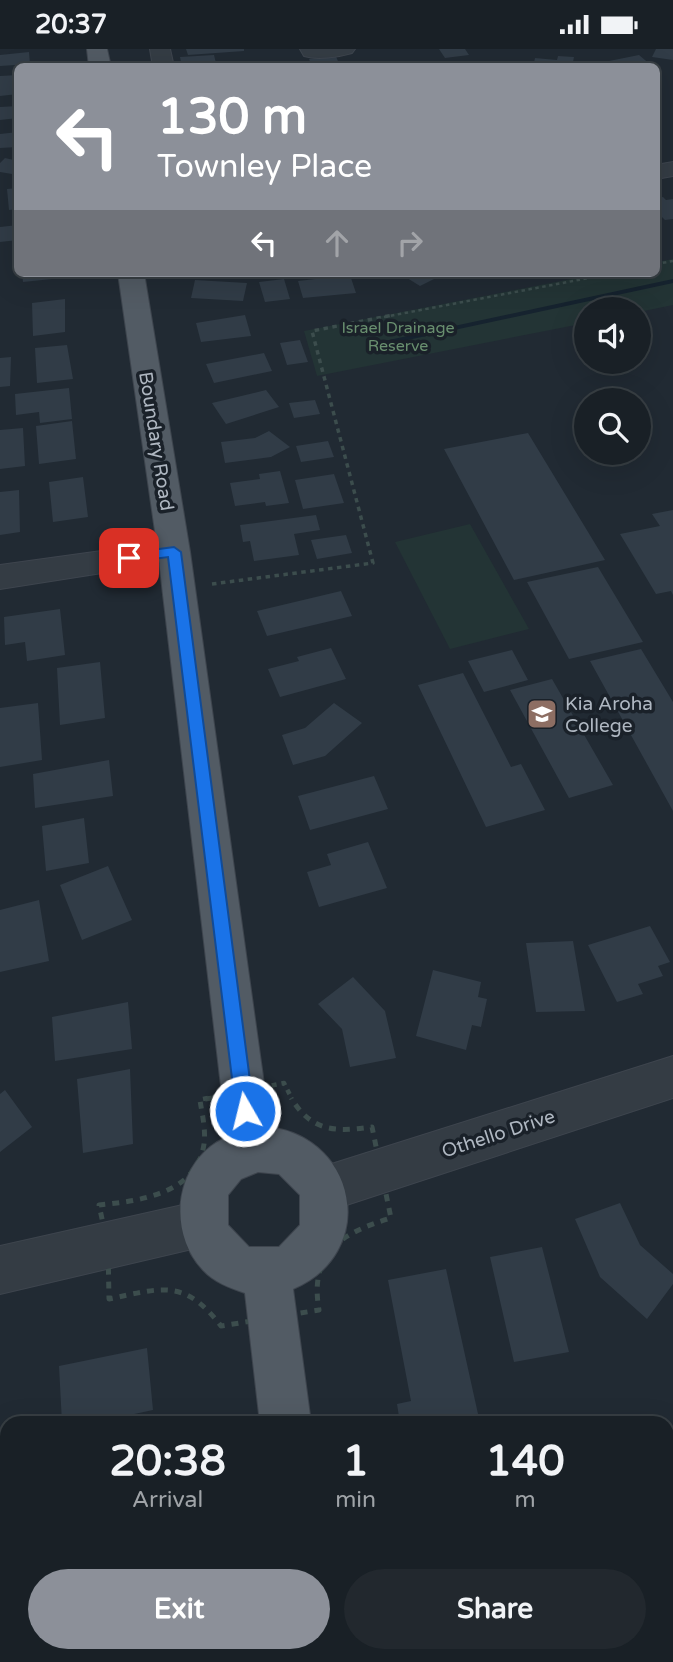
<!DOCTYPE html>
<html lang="en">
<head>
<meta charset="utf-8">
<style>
  :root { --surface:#192026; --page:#22282e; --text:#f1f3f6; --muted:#9fa3a7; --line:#373e43; --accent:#8c9099 }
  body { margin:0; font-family:"Varela Round",sans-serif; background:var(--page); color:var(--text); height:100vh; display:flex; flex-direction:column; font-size:26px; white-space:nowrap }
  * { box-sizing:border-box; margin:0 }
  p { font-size:23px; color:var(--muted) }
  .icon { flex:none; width:38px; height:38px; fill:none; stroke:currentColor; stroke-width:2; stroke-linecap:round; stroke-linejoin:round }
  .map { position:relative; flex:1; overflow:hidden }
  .details { position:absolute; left:0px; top:1367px; width:674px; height:247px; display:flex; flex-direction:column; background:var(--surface); border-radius:21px 21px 0 0; box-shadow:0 7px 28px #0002,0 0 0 2px var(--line) }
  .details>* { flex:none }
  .top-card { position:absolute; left:14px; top:14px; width:646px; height:214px; border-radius:10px; box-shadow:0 7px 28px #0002,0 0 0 2px var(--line); background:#8c9099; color:#fff; overflow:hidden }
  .buttons { position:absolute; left:574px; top:248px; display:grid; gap:14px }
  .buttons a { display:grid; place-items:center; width:77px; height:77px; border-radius:50%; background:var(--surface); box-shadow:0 7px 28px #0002,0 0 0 2px var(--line); font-size:35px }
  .pin { position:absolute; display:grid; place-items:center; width:60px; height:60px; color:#fff; margin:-30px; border-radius:14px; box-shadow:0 4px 10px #0006 }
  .me { position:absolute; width:77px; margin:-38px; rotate:352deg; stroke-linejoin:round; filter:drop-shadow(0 0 5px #0008) }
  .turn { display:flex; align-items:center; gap:24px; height:147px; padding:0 28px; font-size:32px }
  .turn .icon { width:91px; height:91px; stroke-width:2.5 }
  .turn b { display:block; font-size:49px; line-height:60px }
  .lanes { display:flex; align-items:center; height:66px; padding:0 28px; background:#0003; justify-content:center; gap:35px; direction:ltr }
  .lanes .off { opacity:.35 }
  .eta { display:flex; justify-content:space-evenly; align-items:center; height:119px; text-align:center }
  .eta b { font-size:42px; font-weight:700; line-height:49px }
  .primary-button { display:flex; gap:14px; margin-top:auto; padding:14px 28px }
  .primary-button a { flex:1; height:80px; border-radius:42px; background:var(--accent); color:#fff; font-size:28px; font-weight:700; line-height:80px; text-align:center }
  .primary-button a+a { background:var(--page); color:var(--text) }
  .status { display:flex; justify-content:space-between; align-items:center; height:49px; padding:0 35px; background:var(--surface); direction:ltr }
  .status svg { height:19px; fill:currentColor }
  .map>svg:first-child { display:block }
  .green { fill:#233435 }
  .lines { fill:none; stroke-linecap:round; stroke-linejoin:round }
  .stream { fill:#16232f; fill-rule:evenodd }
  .building { fill:#313c47 }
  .minor-casing { stroke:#3e454e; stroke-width:2 }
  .major-casing { stroke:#3e454e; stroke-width:2 }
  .path-far3 { stroke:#3c4d4d; stroke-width:2.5; stroke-dasharray:3.5 3.5; stroke-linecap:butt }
  .path-far2 { stroke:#3c4d4d; stroke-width:3.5; stroke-dasharray:4.5 4.5; stroke-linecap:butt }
  .path-far1 { stroke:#3c4d4d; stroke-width:4.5; stroke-dasharray:5 5; stroke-linecap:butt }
  .path { stroke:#3c4d4d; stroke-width:5; stroke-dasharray:7 7; stroke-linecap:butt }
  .minor { fill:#343c44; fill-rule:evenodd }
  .major { fill:#525b64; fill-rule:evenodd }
  .route { fill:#1a73e8; stroke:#114b97; stroke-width:2 }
  .labels { text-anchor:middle; stroke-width:7; stroke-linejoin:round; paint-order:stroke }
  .far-park-label { font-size:16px; fill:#698f6f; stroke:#1a2129 }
  .street-label { font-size:19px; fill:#afb7c1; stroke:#1a2129 }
  .poi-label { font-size:19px; fill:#afb7c1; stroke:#1a2129; text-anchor:start }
</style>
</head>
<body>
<div class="status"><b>20:37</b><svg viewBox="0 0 49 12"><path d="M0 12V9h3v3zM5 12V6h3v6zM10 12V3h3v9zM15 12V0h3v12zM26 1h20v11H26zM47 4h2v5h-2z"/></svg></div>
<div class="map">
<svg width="673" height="1613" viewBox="0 0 673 1613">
  <rect width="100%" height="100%" fill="#212a33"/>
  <!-- green -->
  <path class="green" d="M673,210V256L639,263V261H586V274L317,327L304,282L602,224H656V213Z
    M470,475L529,580L450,600L395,493Z"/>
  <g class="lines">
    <!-- stream -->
    <path class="stream" d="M673,230V234L375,298L371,296L375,294Z"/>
  </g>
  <!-- building -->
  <path class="building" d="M186,0H244V2L188,6Z
    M439,0H465L469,6L445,9Z
    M656,0H673V11L652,8Z
    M29,3L30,15L0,17V6Z
    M214,6L217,18H182L180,8Z
    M639,6L651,16L609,18L604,13Z
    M336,7L340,18H312L309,10Z
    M558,7L574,8L572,18H533L535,9L557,11Z
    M18,26V45L0,47V27Z
    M18,57V69L0,71V58Z
    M18,83V98L0,99V85Z
    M5,109L18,112V126L0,123V114Z
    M18,139V160L9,161L7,140Z
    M663,148L666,151L673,150V170L665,171L656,162V149Z
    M18,176V191L0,193V178Z
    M22,224H51L52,230L23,233Z
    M399,224H438L442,226L420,237Z
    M350,226L356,244L303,249L298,232Z
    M284,230L290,250L265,253L259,233Z
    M195,231L247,234L243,252L191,249Z
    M65,250V283L33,287L32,254Z
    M245,266L251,287L201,293L196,274Z
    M300,291L308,313L287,316L280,294Z
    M67,296L73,330L37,334L35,299Z
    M264,304L272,322L214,334L206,315Z
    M11,308L10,337L0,338V309Z
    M69,339L72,370L40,374L39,363L16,366L15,345Z
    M266,341L279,358L226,375L212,354Z
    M315,351L320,365L294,369L289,354Z
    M72,372L76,410L39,415L36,377Z
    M23,379L25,417L0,420V381Z
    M269,382L290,398L271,408L225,414L221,393L255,389Z
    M528,384L605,511L514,531L444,400Z
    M328,392L334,408L301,413L296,397Z
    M280,422L289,454L266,457L265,453L235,457L230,434L260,430L259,425Z
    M334,425L344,454L303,460L295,431Z
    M83,428L88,468L53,473L49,433Z
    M19,441L20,483L0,486V443Z
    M673,461V546L671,542L656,545L620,485L660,477L652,465Z
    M316,466L320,481L294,485L299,506L254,512L250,492L243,493L240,476Z
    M346,486L352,504L317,510L311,491Z
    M598,518L643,593L569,610L527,533Z
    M341,542L352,567L267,587L257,562Z
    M60,560L65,606L27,612L25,593L5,596L4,568Z
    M331,599L346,630L280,648L268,620L299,612L297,608Z
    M641,600L673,653V762L590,612Z
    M512,601L528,631L484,643L468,612Z
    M100,613L105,669L60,676L57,619Z
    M463,624L511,718L521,715L545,761L486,778L418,636Z
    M552,630L613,736L569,749L510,641Z
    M38,654L42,711L0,718V659Z
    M334,654L362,674L325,707L293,716L282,686L305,679Z
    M109,711L113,747L35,759L33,725Z
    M374,727L388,760L310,781L298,747Z
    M84,769L89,814L46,822L42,777Z
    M368,793L387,839L319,858L307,823L331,816L327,805Z
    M108,817L132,871L82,891L60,836Z
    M39,851L49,912L0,923V861Z
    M650,877L670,913L658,917L663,927L638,935L643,945L617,953L588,896Z
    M573,892L585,962L536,963L526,894Z
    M433,921L481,933L478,948L487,950L481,978L472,976L466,1001L416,987Z
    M353,928L385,962L396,1009L350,1018L342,980L318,955Z
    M128,953L132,1000L55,1012L52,968Z
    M130,1020L133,1095L83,1104L77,1030Z
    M5,1041L32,1078L0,1103V1045Z
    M620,1154L640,1196L673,1225V1235L647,1270L600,1228L575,1170Z
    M542,1198L569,1303L514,1313L490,1208Z
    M446,1220L480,1374H400L397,1355L411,1352L388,1231Z
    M147,1299L153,1361L92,1374H62L59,1317Z"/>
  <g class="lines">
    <!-- minor casing -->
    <g class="minor-casing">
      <path id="minor" d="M150,0H170L174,18H153Z
        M300,0H355L352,4C338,8 318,11 304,7Z
        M673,113V127L656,130V116Z
        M174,492L185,495L190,503L185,511L0,540V516Z
        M673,1007V1049L322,1164L306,1157L299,1141L306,1125L322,1118Z
        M205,1151L221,1158L228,1174L221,1190L205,1197L0,1245V1197Z"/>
    </g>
    <!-- major casing -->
    <g class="major-casing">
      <path id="major" d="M87,0H107L111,18H89Z
        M118,224H144L190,503L270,1078C360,1091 377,1205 293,1240L311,1374H260L245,1244C230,1239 214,1233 203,1221C165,1181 176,1110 227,1088L158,503ZM258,1123L279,1125L300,1146V1176L279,1198H249L228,1176V1146L241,1130Z
        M290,1606H346L347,1613H291Z"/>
    </g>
    <!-- path-far3 -->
    <path class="path-far3" d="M656,215L673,212
      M384,268L615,224"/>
    <!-- path-far2 -->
    <path class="path-far2" d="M212,535L373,514L312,282L393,266"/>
    <!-- path-far1 -->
    <path class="path-far1" d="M203,1050L284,1034L292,1050"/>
    <!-- path -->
    <path class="path" d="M212,1049L200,1051C202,1065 206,1080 204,1095C197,1145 139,1152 99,1156L108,1197L109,1250C162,1239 184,1229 221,1277L319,1261C309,1204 341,1184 391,1169L372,1078C335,1083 312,1083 291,1049"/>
    <!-- minor -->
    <use href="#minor" class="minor"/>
    <!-- major -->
    <use href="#major" class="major"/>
  </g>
  <!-- route -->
  <path class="route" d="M174,498L181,503L254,1062L251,1069L245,1071L239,1069L236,1062L168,508L129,513L123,509L129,504Z"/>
  <!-- icons -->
  <defs>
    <g id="school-square" transform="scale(1.575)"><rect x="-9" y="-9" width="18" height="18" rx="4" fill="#8d6e63" stroke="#1a2129"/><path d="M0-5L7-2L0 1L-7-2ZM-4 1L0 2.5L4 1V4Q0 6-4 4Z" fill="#fff"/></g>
  </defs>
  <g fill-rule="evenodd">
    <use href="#school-square" x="542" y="665"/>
  </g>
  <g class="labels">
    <!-- far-park labels -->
    <g class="far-park-label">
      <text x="398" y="284">Israel Drainage<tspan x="398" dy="18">Reserve</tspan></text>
    </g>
    <!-- street labels -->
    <g class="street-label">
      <text transform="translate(157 392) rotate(81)" y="7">Boundary Road</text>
      <text transform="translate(498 1084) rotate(-18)" y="7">Othello Drive</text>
    </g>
    <!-- poi labels -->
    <g class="poi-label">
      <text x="565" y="661">Kia Aroha<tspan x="565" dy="22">College</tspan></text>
    </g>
  </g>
</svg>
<div class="buttons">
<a><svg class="icon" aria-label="sound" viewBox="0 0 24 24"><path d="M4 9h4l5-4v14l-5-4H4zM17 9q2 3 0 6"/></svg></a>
<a><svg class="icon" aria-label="search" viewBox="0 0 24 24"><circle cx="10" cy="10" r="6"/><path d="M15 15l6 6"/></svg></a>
</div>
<div class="pin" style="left:129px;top:509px;background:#d93025"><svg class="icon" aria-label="arrive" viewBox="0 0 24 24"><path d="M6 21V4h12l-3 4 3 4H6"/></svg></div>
<svg class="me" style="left:245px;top:1062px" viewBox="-20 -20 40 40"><circle r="17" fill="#1a73e8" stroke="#fff" stroke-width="3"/><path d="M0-11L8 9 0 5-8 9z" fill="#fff"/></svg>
<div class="top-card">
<div class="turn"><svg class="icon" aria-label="left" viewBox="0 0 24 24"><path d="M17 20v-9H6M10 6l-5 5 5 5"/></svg><div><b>130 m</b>Townley Place</div></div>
<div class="lanes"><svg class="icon" aria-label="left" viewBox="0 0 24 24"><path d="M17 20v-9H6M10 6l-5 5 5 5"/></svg><svg class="icon off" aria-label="ahead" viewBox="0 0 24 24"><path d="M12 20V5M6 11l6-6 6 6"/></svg><svg class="icon off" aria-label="right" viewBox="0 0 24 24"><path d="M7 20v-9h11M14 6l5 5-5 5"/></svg></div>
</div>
<section class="details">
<div class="eta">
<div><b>20:38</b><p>Arrival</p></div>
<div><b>1</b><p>min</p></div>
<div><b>140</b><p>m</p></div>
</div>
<div class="primary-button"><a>Exit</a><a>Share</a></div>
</section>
</div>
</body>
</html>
